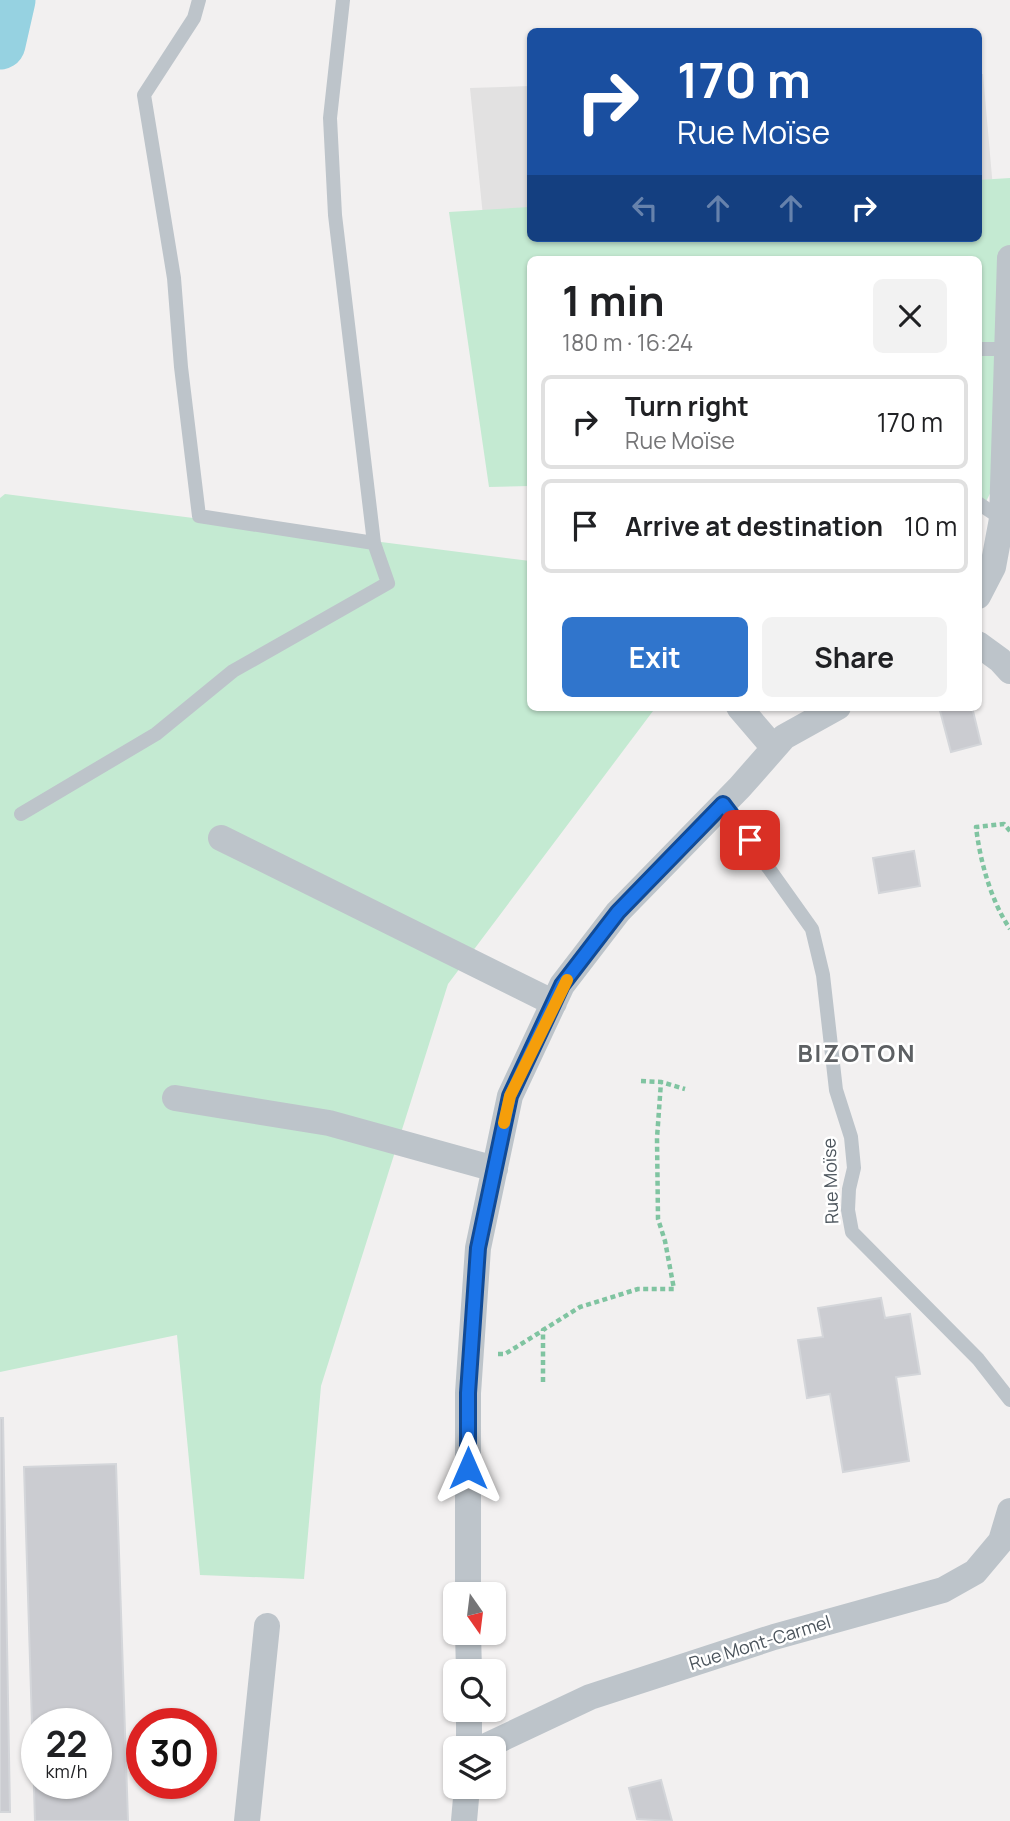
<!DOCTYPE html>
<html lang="en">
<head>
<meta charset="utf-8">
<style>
  :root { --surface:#fff; --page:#f2f2f2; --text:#202124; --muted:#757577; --line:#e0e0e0; --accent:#3075cc }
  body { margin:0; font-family:Manrope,sans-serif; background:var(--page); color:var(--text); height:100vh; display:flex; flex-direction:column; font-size:26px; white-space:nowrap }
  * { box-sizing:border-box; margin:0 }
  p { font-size:23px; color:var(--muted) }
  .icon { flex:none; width:38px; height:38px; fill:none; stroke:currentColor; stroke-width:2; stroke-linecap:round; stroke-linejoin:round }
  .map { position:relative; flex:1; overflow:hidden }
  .details { position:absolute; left:527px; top:256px; width:455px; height:455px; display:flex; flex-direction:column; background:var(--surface); border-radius:10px; box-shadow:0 2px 5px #0004 }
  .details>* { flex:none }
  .guide { position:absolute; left:527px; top:28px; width:455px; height:214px; border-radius:10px; box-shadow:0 2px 5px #0004; background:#1a4fa0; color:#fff; overflow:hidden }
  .needle { width:46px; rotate:166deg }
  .buttons { position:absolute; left:443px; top:1582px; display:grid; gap:14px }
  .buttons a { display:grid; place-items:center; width:63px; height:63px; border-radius:10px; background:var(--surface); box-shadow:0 2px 5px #0004; font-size:35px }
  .speed { position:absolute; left:21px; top:1708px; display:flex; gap:14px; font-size:35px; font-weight:700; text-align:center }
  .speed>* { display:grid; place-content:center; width:91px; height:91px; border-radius:50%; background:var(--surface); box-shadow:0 2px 5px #0004; line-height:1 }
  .speed small { font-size:18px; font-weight:400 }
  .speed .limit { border:10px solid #d22; background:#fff; color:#111 }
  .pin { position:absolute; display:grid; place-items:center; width:60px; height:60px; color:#fff; margin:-30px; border-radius:14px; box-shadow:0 4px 10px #0006 }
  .me { position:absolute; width:77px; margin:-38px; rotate:0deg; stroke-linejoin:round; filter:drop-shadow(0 0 5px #0008) }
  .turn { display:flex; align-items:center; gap:24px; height:147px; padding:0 35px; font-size:32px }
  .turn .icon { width:91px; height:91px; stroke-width:2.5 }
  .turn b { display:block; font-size:49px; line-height:60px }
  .lanes { display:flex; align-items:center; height:66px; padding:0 35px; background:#0003; justify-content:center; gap:35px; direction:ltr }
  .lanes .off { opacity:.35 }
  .round { display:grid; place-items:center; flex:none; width:74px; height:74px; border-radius:10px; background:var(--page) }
  .head { display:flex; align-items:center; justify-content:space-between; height:119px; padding:0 35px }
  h1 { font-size:42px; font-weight:700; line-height:52px }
  .primary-button { display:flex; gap:14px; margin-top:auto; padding:14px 35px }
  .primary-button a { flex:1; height:80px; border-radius:10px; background:var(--accent); color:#fff; font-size:28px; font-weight:700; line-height:80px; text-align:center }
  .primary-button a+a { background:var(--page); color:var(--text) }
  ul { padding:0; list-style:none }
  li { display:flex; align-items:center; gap:21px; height:94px; margin:0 14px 10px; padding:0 21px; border:4px solid var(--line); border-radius:10px }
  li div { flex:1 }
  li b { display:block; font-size:26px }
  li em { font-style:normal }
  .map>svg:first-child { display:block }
  .education { fill:#e2e1e1 }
  .green { fill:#c4ead2 }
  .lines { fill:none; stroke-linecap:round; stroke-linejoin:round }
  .river { stroke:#96d2e1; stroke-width:51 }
  .building { fill:#cbccd1; stroke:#d4d6da; stroke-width:2; fill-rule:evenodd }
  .path { stroke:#80c4a1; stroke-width:4.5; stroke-dasharray:5 3.5; stroke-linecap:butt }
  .service { stroke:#bdc4ca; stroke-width:14 }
  .minor { stroke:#bdc4ca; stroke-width:26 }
  .route-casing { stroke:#114b97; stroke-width:18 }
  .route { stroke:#1a73e8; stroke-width:12 }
  .slow { stroke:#f59e0b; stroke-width:12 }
  .labels { text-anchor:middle; stroke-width:5; stroke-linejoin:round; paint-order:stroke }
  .street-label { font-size:18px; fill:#4a535b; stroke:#fff }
  .district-label { font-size:24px; font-weight:bold; letter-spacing:2px; fill:#5d6063; stroke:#fff }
</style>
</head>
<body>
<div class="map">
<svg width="1010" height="1821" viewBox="0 0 1010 1821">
  <rect width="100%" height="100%" fill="#f2f0f0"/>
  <!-- education -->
  <path class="education" d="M978,74H983L1002,291L978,259H530L493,315L470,88L530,86V238H978Z"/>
  <!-- green -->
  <path class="green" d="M1010,178V339L1007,459L978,518V259H530V486L489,487L449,212L530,207V238H978V180Z
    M5,494L530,561V707H675L653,711L448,984L321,1386L304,1579L200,1575L177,1335L0,1372V498Z"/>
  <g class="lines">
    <!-- river -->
    <path class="river" d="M0,44L10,0"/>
  </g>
  <!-- building -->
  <path class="building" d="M939,707H972L981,744L951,752Z
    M914,851L920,886L879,893L873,858Z
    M881,1298L885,1318L910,1314L920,1374L896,1377L909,1461L843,1472L830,1394L807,1398L798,1340L823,1337L818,1308Z
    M0,1418H3L10,1812H0Z
    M116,1464L128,1821H35L24,1467ZM37,1724H96V1783H37Z
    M661,1780L672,1821L637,1819L629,1788Z"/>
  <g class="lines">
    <!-- path -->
    <path class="path" d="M1010,831L1004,824L976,827C980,861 991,901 1010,929
      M641,1081L661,1082L685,1089
      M498,1354H505L542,1331
      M543,1382V1330L580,1307L638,1289H674L665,1241L658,1219L657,1138L661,1082"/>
    <!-- service -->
    <path class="service" d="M199,0L194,18L144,95L174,278L181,367L199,516L374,543L335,215L330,118L343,0
      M978,349H1006
      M978,503L1002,519
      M723,804L812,929L823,975L836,1090L851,1137L854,1168L849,1189L848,1210L852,1232L978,1359L1010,1400
      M21,814L156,734L233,671L388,583L374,543"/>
    <!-- minor -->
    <path class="minor" d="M978,596L993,567L1002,519L1010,258
      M978,644L1000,660L1010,671
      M739,707L774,748
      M221,838L554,1003
      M175,1098L329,1123L495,1169
      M468,1594V1393L478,1248L510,1096L562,985L618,912L740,787L784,737L838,707
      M468,1633L469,1671
      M469,1710V1748
      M482,1748L590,1697L774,1637L943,1590L975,1572L1001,1541L1010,1511
      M247,1821L267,1626
      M464,1821L467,1787"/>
  </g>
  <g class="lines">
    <!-- route casing -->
    <g class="route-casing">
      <path id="route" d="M468,1468V1393L478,1248L510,1096L562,985L618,912L723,804L750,840"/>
    </g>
    <!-- route -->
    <use href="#route" class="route"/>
    <!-- slow -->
    <path class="slow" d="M504,1123L510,1096L567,980"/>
  </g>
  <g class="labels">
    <!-- street labels -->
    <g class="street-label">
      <text transform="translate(831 1181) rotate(-92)" y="6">Rue Moïse</text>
      <text transform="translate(760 1643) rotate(-17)" y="6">Rue Mont-Carmel</text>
    </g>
    <!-- district labels -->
    <g class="district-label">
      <text x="857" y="1062">BIZOTON</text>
    </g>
  </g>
</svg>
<div class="buttons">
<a><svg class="needle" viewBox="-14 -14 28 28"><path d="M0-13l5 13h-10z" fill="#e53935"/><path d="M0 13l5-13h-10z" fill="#757577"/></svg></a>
<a><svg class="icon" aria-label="search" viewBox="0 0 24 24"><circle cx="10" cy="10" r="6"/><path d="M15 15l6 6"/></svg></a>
<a><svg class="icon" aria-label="layers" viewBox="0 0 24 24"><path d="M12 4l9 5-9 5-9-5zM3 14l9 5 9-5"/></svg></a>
</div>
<div class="speed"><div>22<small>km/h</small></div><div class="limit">30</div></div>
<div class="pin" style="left:750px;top:840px;background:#d93025"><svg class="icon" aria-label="arrive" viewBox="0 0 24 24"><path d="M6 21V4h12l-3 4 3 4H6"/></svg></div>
<svg class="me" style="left:468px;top:1468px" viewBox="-20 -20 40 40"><path d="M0-17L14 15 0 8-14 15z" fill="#1a73e8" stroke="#fff" stroke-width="4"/></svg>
<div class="guide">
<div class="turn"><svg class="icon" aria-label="right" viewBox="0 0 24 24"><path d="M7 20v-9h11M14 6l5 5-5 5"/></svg><div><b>170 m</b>Rue Moïse</div></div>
<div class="lanes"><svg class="icon off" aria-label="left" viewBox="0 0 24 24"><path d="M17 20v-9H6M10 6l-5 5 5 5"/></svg><svg class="icon off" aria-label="ahead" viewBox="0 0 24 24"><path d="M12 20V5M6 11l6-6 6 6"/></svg><svg class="icon off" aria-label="ahead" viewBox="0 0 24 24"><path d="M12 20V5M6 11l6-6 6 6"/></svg><svg class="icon" aria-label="right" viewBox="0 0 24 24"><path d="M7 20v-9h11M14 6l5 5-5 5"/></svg></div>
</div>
<section class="details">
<div class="head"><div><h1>1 min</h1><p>180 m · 16:24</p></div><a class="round"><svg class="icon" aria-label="close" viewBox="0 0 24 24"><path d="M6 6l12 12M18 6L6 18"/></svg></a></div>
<ul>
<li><svg class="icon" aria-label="right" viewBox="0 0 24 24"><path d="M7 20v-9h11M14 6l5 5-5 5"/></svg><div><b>Turn right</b><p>Rue Moïse</p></div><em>170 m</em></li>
<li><svg class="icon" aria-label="arrive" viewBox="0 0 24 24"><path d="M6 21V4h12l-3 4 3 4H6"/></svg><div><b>Arrive at destination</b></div><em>10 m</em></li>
</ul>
<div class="primary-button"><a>Exit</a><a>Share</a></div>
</section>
</div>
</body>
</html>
